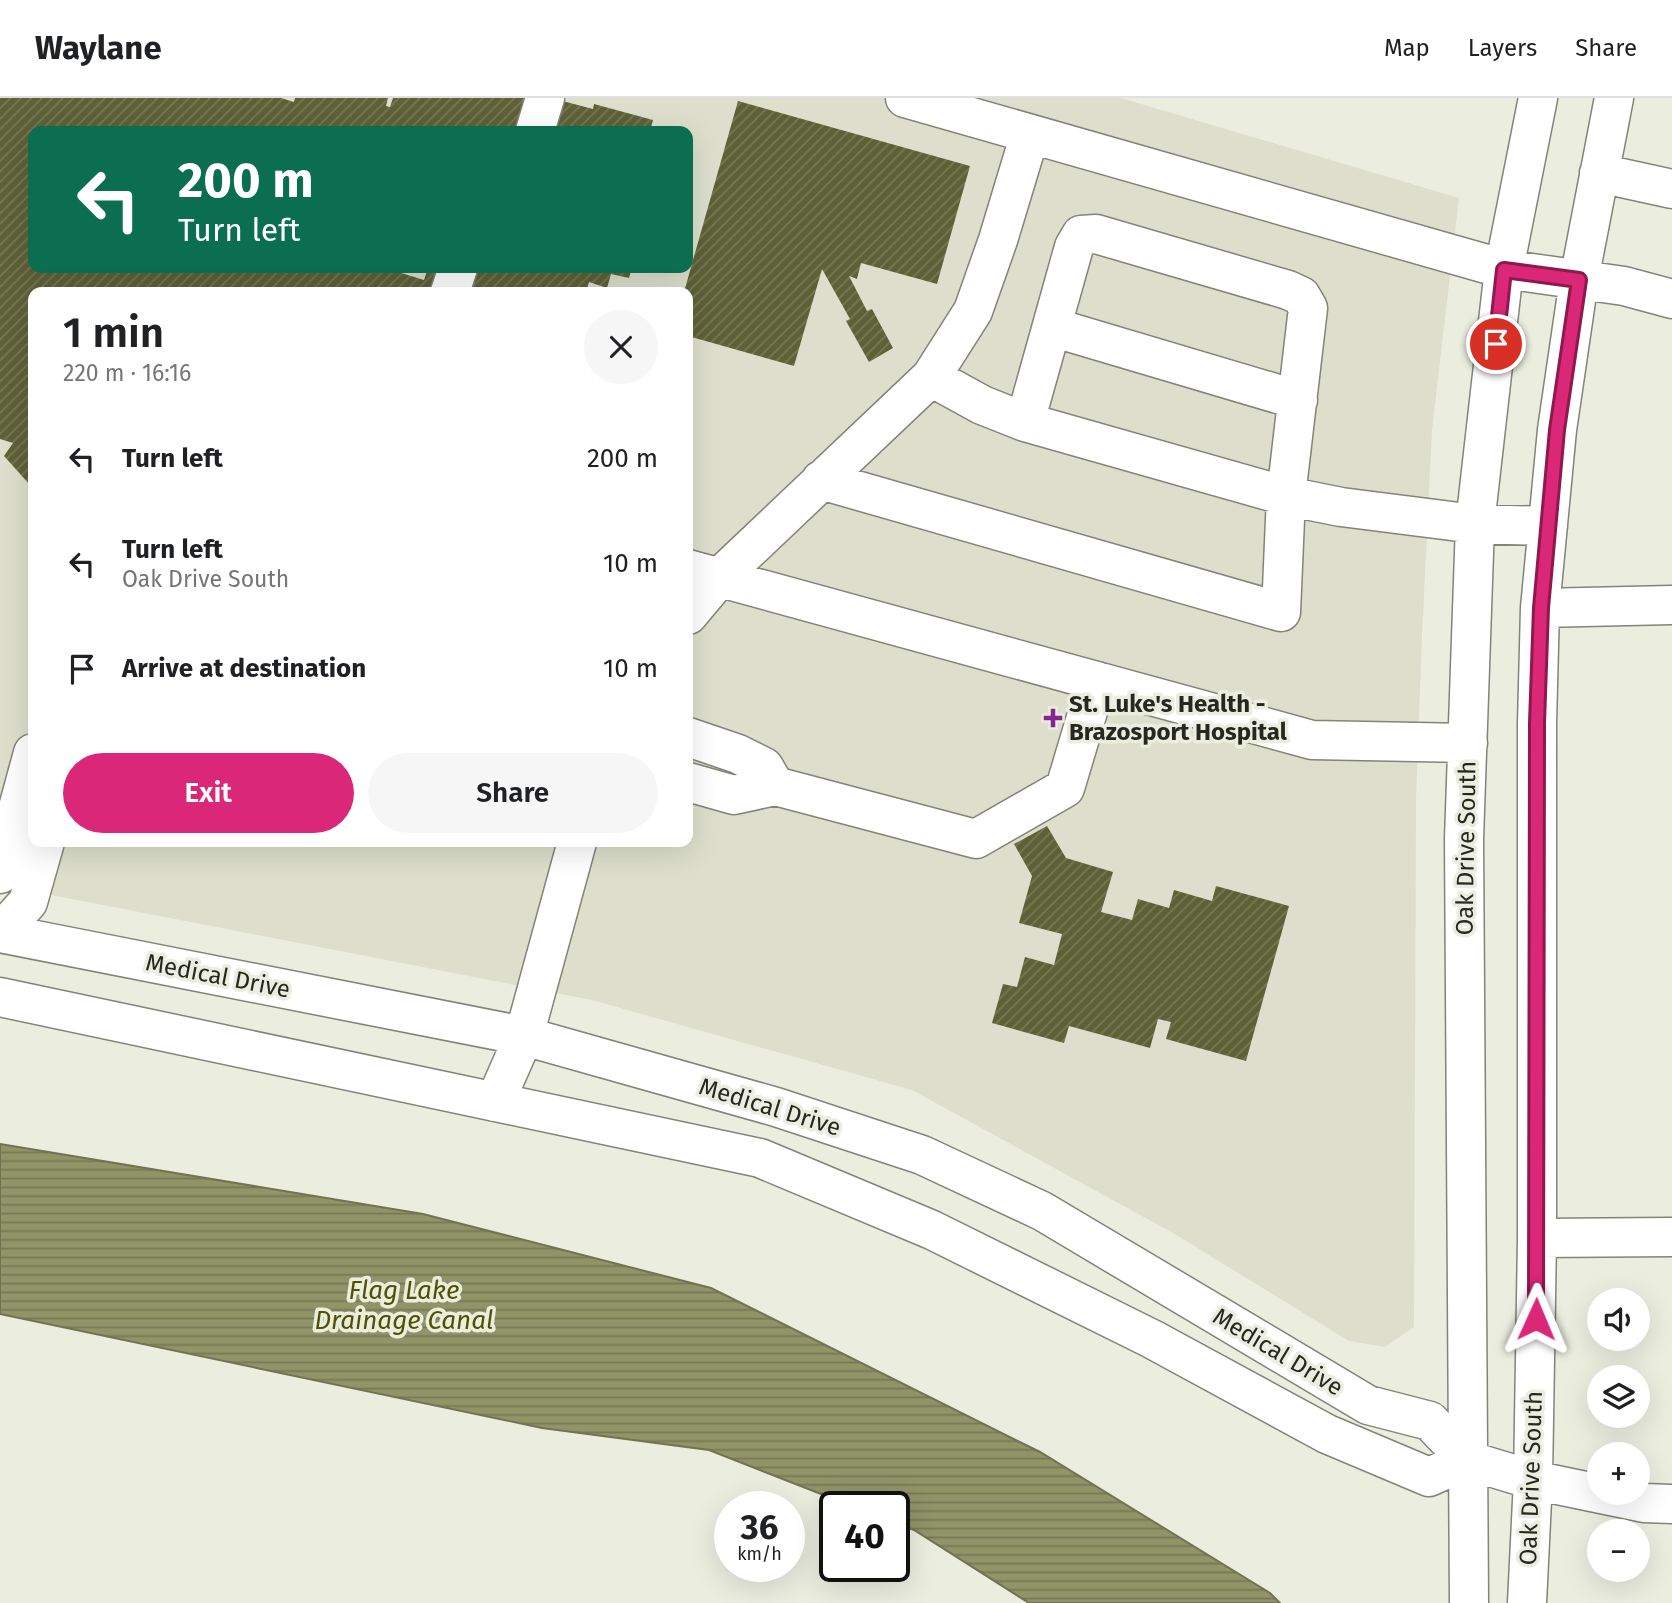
<!DOCTYPE html>
<html lang="en">
<head>
<meta charset="utf-8">
<style>
  :root { --surface:#fff; --page:#f6f6f6; --text:#202124; --muted:#757577; --line:#e0e0e0; --accent:#db2777 }
  body { margin:0; font-family:"Fira Sans",sans-serif; background:var(--page); color:var(--text); height:100vh; display:flex; flex-direction:column; font-size:26px; white-space:nowrap }
  * { box-sizing:border-box; margin:0 }
  p { font-size:23px; color:var(--muted) }
  .icon { flex:none; width:38px; height:38px; fill:none; stroke:currentColor; stroke-width:2; stroke-linecap:round; stroke-linejoin:round }
  .map { position:relative; flex:1; overflow:hidden }
  .side { position:absolute; left:28px; top:189px; width:665px; height:560px; display:flex; flex-direction:column; background:var(--surface); border-radius:14px; box-shadow:0 7px 28px #0002 }
  .side>* { flex:none }
  .guide { position:absolute; left:28px; top:28px; width:665px; height:147px; border-radius:14px; box-shadow:0 7px 28px #0002; background:#0b6e4f; color:#fff; overflow:hidden }
  .tools { position:absolute; left:1587px; top:1190px; display:grid; gap:14px }
  .tools a { display:grid; place-items:center; width:63px; height:63px; border-radius:50%; background:var(--surface); box-shadow:0 7px 28px #0002; font-size:35px }
  .speed { position:absolute; left:714px; top:1393px; display:flex; gap:14px; font-size:35px; font-weight:700; text-align:center }
  .speed>* { display:grid; place-content:center; width:91px; height:91px; border-radius:50%; background:var(--surface); box-shadow:0 7px 28px #0002; line-height:1 }
  .speed small { font-size:18px; font-weight:400 }
  .speed .limit { border:4px solid #111; border-radius:10px; background:#fff; color:#111 }
  .pin { position:absolute; display:grid; place-items:center; width:60px; height:60px; color:#fff; margin:-30px; border:4px solid #fff; border-radius:50%; box-shadow:0 2px 7px #0007 }
  .me { position:absolute; width:77px; margin:-38px; rotate:1deg; stroke-linejoin:round; filter:drop-shadow(0 0 5px #0008) }
  .turn { display:flex; align-items:center; gap:24px; height:147px; padding:0 35px; font-size:32px }
  .turn .icon { width:91px; height:91px; stroke-width:2.5 }
  .turn b { display:block; font-size:49px; line-height:60px }
  .round { display:grid; place-items:center; flex:none; width:74px; height:74px; border-radius:37px; background:var(--page) }
  .summary { display:flex; align-items:center; justify-content:space-between; height:119px; padding:0 35px }
  h1 { font-size:42px; font-weight:600; line-height:52px }
  .action { display:flex; gap:14px; margin-top:auto; padding:14px 35px }
  .action a { flex:1; height:80px; border-radius:42px; background:var(--accent); color:#fff; font-size:28px; font-weight:600; line-height:80px; text-align:center }
  .action a+a { background:var(--page); color:var(--text) }
  ul { padding:0; list-style:none }
  li { display:flex; align-items:center; gap:21px; height:105px; padding:0 35px }
  li div { flex:1 }
  li b { display:block; font-size:26px }
  li em { font-style:normal }
  header { display:flex; align-items:center; gap:42px; box-sizing:border-box; height:98px; padding:0 35px; background:var(--surface); border-bottom:2px solid var(--line) }
  header strong { font-size:33px }
  nav { display:flex; gap:38px; margin-inline-start:auto; font-size:24px }
  .map>svg:first-child { display:block }
  .built { fill:#dddfcc; fill-rule:evenodd }
  .water { fill:url(#water-rules); stroke:#717352; stroke-width:2 }
  .building { fill:url(#building-hatch) }
  .lines { fill:none; stroke-linecap:round; stroke-linejoin:round }
  .minor-casing { stroke:#828477; stroke-width:41 }
  .minor { stroke:#fff; stroke-width:38 }
  .route-casing { stroke:#8e194d; stroke-width:18 }
  .route { stroke:#db2777; stroke-width:12 }
  .poi-dot { fill:#832692; stroke:#ebeddf; stroke-width:2.5 }
  .labels { text-anchor:middle; stroke-width:7; stroke-linejoin:round; paint-order:stroke }
  .poi-label { font-size:24px; font-weight:bold; fill:#272722; stroke:#ebeddf; text-anchor:start }
  .street-label { font-size:24px; fill:#272722; stroke:#ebeddf }
  .water-label { font-size:26px; font-style:italic; fill:#505201; stroke:#ebeddf }
</style>
</head>
<body>
<header>
<strong>Waylane</strong>
<nav><a>Map</a><a>Layers</a><a>Share</a></nav>
</header>
<div class="map">
<svg width="1672" height="1505" viewBox="0 0 1672 1505">
  <defs>
    <pattern id="water-rules" width="6" height="5" patternUnits="userSpaceOnUse" patternTransform="scale(1.75)"><rect width="6" height="5" fill="#919467"/><path d="M0 2.5h6" fill="none" stroke="#767954"/></pattern>
    <pattern id="building-hatch" width="6" height="6" patternUnits="userSpaceOnUse" patternTransform="scale(1.75)"><rect width="6" height="6" fill="#5e6136"/><path d="M-1 1l2-2M0 6l6-6M5 7l2-2" fill="none" stroke="#767858"/></pattern>
  </defs>
  <rect width="100%" height="100%" fill="#ebeddf"/>
  <!-- built -->
  <path class="built" d="M0,0H1121L1459,100L1432,332L1422,538L1416,701L1414,1229L1385,1249L1349,1243L1173,1135L912,992L592,902L0,787ZM33,33H688V170H33ZM33,194H688V744H33Z"/>
  <!-- water -->
  <path class="water" d="M0,1046L423,1116L711,1190L1040,1354L1270,1495L1280,1505H1029L914,1432L894,1424V1409H854L709,1352L542,1330L0,1216Z"/>
  <!-- building -->
  <path class="building" d="M0,0H281L294,4L295,0H388L386,8L390,9L393,0H551L593,11L594,6L653,22L650,33H33V170H399L398,174L424,182L428,170H632L629,180L611,176L607,190L589,184L586,194H33V384L30,387L4,358L13,345L0,341Z
    M738,3L970,68L937,186L861,165L857,181L849,178L867,213L872,211L893,250L869,264L846,223L850,221L822,171L794,268L688,238V194H684Z
    M1047,728L1066,760L1113,774L1101,814L1132,822L1138,801L1169,810L1174,792L1212,803L1216,788L1289,808L1246,963L1166,941L1171,924L1158,921L1150,950L1069,928L1064,945L992,925L1003,886L1017,889L1025,859L1054,867L1062,836L1019,825L1032,778L1014,746Z"/>
  <g class="lines">
    <!-- minor casing -->
    <g class="minor-casing">
      <path id="minor" d="M905,0L1504,171L1624,188L1672,201
        M535,33L545,0
        M1599,75L1672,91
        M450,194L458,170
        M1052,229L1298,302
        M931,279L982,307L1025,324L1286,398L1341,409L1475,426L1548,428
        M821,382L1281,514L1286,398L1308,210L1301,198L1288,192L1096,136L1081,137L1074,149L1025,324
        M688,471L1312,642L1468,645
        M1540,510L1672,507
        M688,517L719,480L931,279L973,213L998,142L1030,36
        M688,639L738,656L764,669L775,688L734,697L688,684
        M775,688L976,741L1065,690L1097,583
        M0,776L33,655
        M0,835L524,938L776,1009L922,1057L1042,1113L1368,1307L1430,1323L1467,1362L1533,1382L1644,1405L1672,1406
        M0,835L28,804L45,744
        M0,899L760,1060L932,1132L1152,1241L1327,1336L1429,1379L1467,1362
        M495,1004L524,938L577,744
        M1537,1140L1672,1139
        M1469,1505L1464,741L1475,426L1504,171L1538,0
        M1527,1505L1533,1382L1537,1140V625L1540,510L1557,332L1579,182L1614,0"/>
    </g>
    <!-- minor -->
    <use href="#minor" class="minor"/>
  </g>
  <g class="lines">
    <!-- route casing -->
    <g class="route-casing">
      <path id="route" d="M1496,246L1504,172L1579,182L1557,332L1541,510L1537,625L1536,1221"/>
    </g>
    <!-- route -->
    <use href="#route" class="route"/>
  </g>
  <!-- markers -->
  <path class="poi-dot" d="M1049.5 609.5h7v7h7v7h-7v7h-7v-7h-7v-7h7z"/>
  <g class="labels">
    <!-- poi labels -->
    <g class="poi-label">
      <text x="1069" y="614">St. Luke's Health -<tspan x="1069" dy="28">Brazosport Hospital</tspan></text>
    </g>
    <!-- street labels -->
    <g class="street-label">
      <text transform="translate(1466 750) rotate(-89)" y="8">Oak Drive South</text>
      <text transform="translate(218 878) rotate(11)" y="8">Medical Drive</text>
      <text transform="translate(770 1009) rotate(17)" y="8">Medical Drive</text>
      <text transform="translate(1278 1254) rotate(31)" y="8">Medical Drive</text>
      <text transform="translate(1531 1380) rotate(-88)" y="8">Oak Drive South</text>
    </g>
    <!-- water labels -->
    <g class="water-label">
      <text x="404" y="1201">Flag Lake<tspan x="404" dy="30">Drainage Canal</tspan></text>
    </g>
  </g>
</svg>
<div class="tools">
<a><svg class="icon" aria-label="sound" viewBox="0 0 24 24"><path d="M4 9h4l5-4v14l-5-4H4zM17 9q2 3 0 6"/></svg></a>
<a><svg class="icon" aria-label="layers" viewBox="0 0 24 24"><path d="M12 4l9 5-9 5-9-5zM3 14l9 5 9-5"/></svg></a>
<a>+</a>
<a>−</a>
</div>
<div class="speed"><div>36<small>km/h</small></div><div class="limit">40</div></div>
<div class="pin" style="left:1496px;top:246px;background:#d93025"><svg class="icon" aria-label="arrive" viewBox="0 0 24 24"><path d="M6 21V4h12l-3 4 3 4H6"/></svg></div>
<svg class="me" style="left:1536px;top:1221px" viewBox="-20 -20 40 40"><path d="M0-17L14 15 0 8-14 15z" fill="#db2777" stroke="#fff" stroke-width="4"/></svg>
<div class="guide">
<div class="turn"><svg class="icon" aria-label="left" viewBox="0 0 24 24"><path d="M17 20v-9H6M10 6l-5 5 5 5"/></svg><div><b>200 m</b>Turn left</div></div>
</div>
<section class="side">
<div class="summary"><div><h1>1 min</h1><p>220 m · 16:16</p></div><a class="round"><svg class="icon" aria-label="close" viewBox="0 0 24 24"><path d="M6 6l12 12M18 6L6 18"/></svg></a></div>
<ul>
<li><svg class="icon" aria-label="left" viewBox="0 0 24 24"><path d="M17 20v-9H6M10 6l-5 5 5 5"/></svg><div><b>Turn left</b></div><em>200 m</em></li>
<li><svg class="icon" aria-label="left" viewBox="0 0 24 24"><path d="M17 20v-9H6M10 6l-5 5 5 5"/></svg><div><b>Turn left</b><p>Oak Drive South</p></div><em>10 m</em></li>
<li><svg class="icon" aria-label="arrive" viewBox="0 0 24 24"><path d="M6 21V4h12l-3 4 3 4H6"/></svg><div><b>Arrive at destination</b></div><em>10 m</em></li>
</ul>
<div class="action"><a>Exit</a><a>Share</a></div>
</section>
</div>
</body>
</html>
